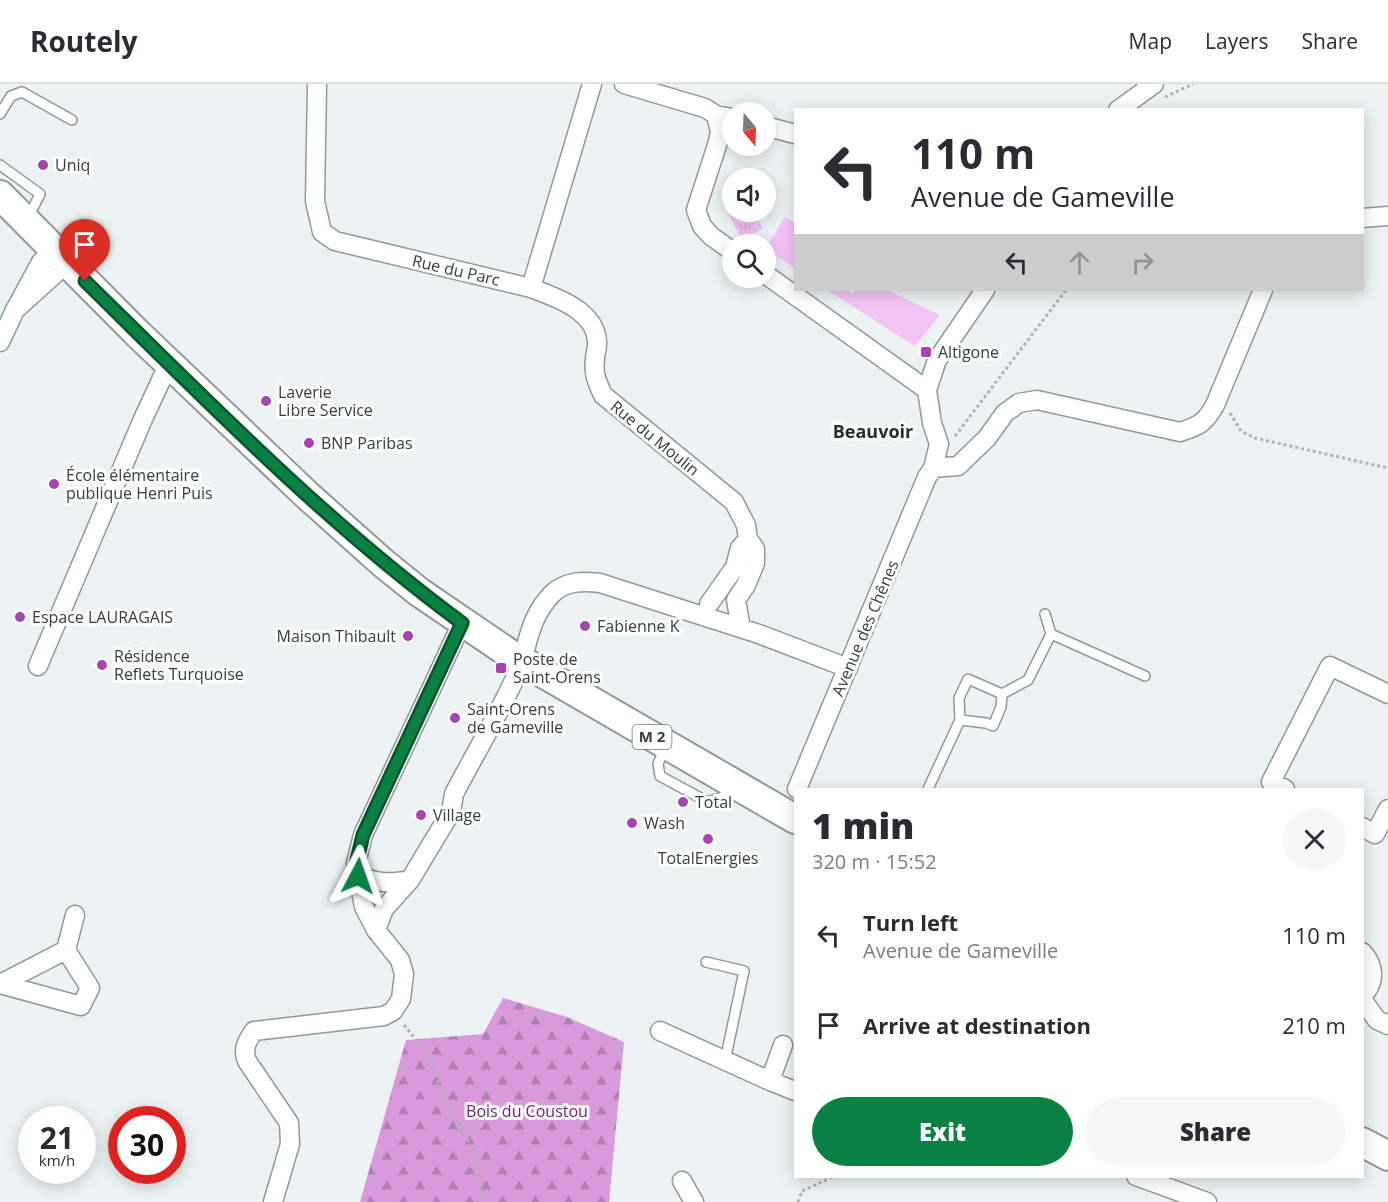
<!DOCTYPE html>
<html lang="en">
<head>
<meta charset="utf-8">
<style>
  :root { --surface:#fff; --page:#f7f7f7; --text:#2b2b33; --muted:#7c7c81; --line:#e1e1e2; --accent:#0b8043 }
  body { margin:0; font-family:"Open Sans",sans-serif; background:var(--page); color:var(--text); height:100vh; display:flex; flex-direction:column; font-size:22px; white-space:nowrap }
  * { box-sizing:border-box; margin:0 }
  p { font-size:20px; color:var(--muted) }
  .icon { flex:none; width:33px; height:33px; fill:none; stroke:currentColor; stroke-width:2; stroke-linecap:round; stroke-linejoin:round }
  .map { position:relative; flex:1; overflow:hidden }
  .drawer { position:absolute; left:794px; top:704px; width:570px; height:390px; display:flex; flex-direction:column; background:var(--surface); border-radius:0px; box-shadow:0 3px 15px #0003 }
  .drawer>* { flex:none }
  .banner { position:absolute; left:794px; top:24px; width:570px; height:183px; border-radius:0px; box-shadow:0 3px 15px #0003; background:#fff; color:var(--text); overflow:hidden }
  .needle { width:39px; rotate:161deg }
  .controls { position:absolute; left:722px; top:18px; display:grid; gap:12px }
  .controls a { display:grid; place-items:center; width:54px; height:54px; border-radius:50%; background:var(--surface); box-shadow:0 3px 15px #0003; font-size:30px }
  .speed { position:absolute; left:18px; top:1022px; display:flex; gap:12px; font-size:30px; font-weight:700; text-align:center }
  .speed>* { display:grid; place-content:center; width:78px; height:78px; border-radius:50%; background:var(--surface); box-shadow:0 3px 15px #0003; line-height:1 }
  .speed small { font-size:15px; font-weight:400 }
  .speed .limit { border:9px solid #d22; background:#fff; color:#111 }
  .pin { position:absolute; display:grid; place-items:center; width:51px; height:51px; color:#fff; margin:-62px -26px; border-radius:50% 50% 50% 0; rotate:-45deg; box-shadow:0 0 6px #0007 }
  .pin .icon { rotate:45deg }
  .me { position:absolute; width:66px; margin:-33px; rotate:4deg; stroke-linejoin:round; filter:drop-shadow(0 0 4px #0008) }
  .turn { display:flex; align-items:center; gap:21px; height:126px; padding:0 18px; font-size:27px }
  .turn .icon { width:78px; height:78px; stroke-width:2.5 }
  .turn b { display:block; font-size:42px; line-height:51px }
  .lanes { display:flex; align-items:center; height:57px; padding:0 18px; background:#0003; justify-content:center; gap:30px; direction:ltr }
  .lanes .off { opacity:.35 }
  .round { display:grid; place-items:center; flex:none; width:63px; height:63px; border-radius:32px; background:var(--page) }
  .head { display:flex; align-items:center; justify-content:space-between; height:102px; padding:0 18px }
  h1 { font-size:36px; font-weight:800; line-height:45px }
  .button { display:flex; gap:12px; margin-top:auto; padding:12px 18px }
  .button a { flex:1; height:69px; border-radius:36px; background:var(--accent); color:#fff; font-size:24px; font-weight:800; line-height:69px; text-align:center }
  .button a+a { background:var(--page); color:var(--text) }
  ul { padding:0; list-style:none }
  li { display:flex; align-items:center; gap:18px; height:90px; padding:0 18px }
  li div { flex:1 }
  li b { display:block; font-size:22px }
  li em { font-style:normal }
  header { display:flex; align-items:center; gap:36px; box-sizing:border-box; height:84px; padding:0 30px; background:var(--surface); border-bottom:2px solid var(--line) }
  header strong { font-size:28px }
  nav { display:flex; gap:33px; margin-inline-start:auto; font-size:21px }
  .map>svg:first-child { display:block }
  .grass { fill:#f4c4f6 }
  .forest { fill:url(#forest-firs) }
  .park { fill:url(#park-tufts) }
  .lines { fill:none; stroke-linecap:round; stroke-linejoin:round }
  .lane-casing { stroke:#929797; stroke-width:12 }
  .street-casing { stroke:#929797; stroke-width:21 }
  .primary-casing { stroke:#929797; stroke-width:32 }
  .path { stroke:#aeb3b2; stroke-width:3; stroke-dasharray:3 3; stroke-linecap:butt }
  .lane { stroke:#fff; stroke-width:9 }
  .street { stroke:#fff; stroke-width:18 }
  .primary { stroke:#fff; stroke-width:28 }
  .route-casing { stroke:#07532c; stroke-width:15 }
  .route { stroke:#0b8043; stroke-width:10 }
  .poi-dot { fill:#a645ad; stroke:#fdffff; stroke-width:2 }
  .labels { text-anchor:middle; stroke-width:6; stroke-linejoin:round; paint-order:stroke }
  .shield { fill:#fdffff; stroke:#747676; stroke-width:1.5 }
  .shield-label { font-size:15px; font-weight:bold; fill:#393c3b }
  .poi-label { font-size:16px; fill:#393c3b; stroke:#fdffff; text-anchor:start }
  .street-label { font-size:16px; fill:#393c3b; stroke:#fdffff }
  .park-label { font-size:16px; fill:#6d2373; stroke:#fdffff }
  .neighbourhood-label { font-size:18px; font-weight:bold; fill:#282d2c; stroke:#fdffff }
</style>
</head>
<body>
<header>
<strong>Routely</strong>
<nav><a>Map</a><a>Layers</a><a>Share</a></nav>
</header>
<div class="map">
<svg width="1388" height="1118" viewBox="0 0 1388 1118">
  <defs>
    <pattern id="forest-firs" width="22" height="20" patternUnits="userSpaceOnUse" patternTransform="scale(1.5)"><rect width="22" height="20" fill="#d99adc"/><path d="M5 1l3.5 6h-7zM16 11l3.5 6h-7z" fill="#b17fb4"/></pattern>
    <pattern id="park-tufts" width="24" height="20" patternUnits="userSpaceOnUse" patternTransform="scale(1.5)"><rect width="24" height="20" fill="#f4c4f6"/><path d="M3 7l-1-3M5 7V3M7 7l1-3M15 17l-1-3M17 17v-4M19 17l1-3" fill="none" stroke="#d2a9d4"/></pattern>
  </defs>
  <rect width="100%" height="100%" fill="#ecf3f2"/>
  <!-- grass -->
  <path class="grass" d="M785,133L795,139V184L765,165Z
    M827,206H845L853,210L856,206H887L940,231L915,262Z"/>
  <!-- forest -->
  <path class="forest" d="M503,914L567,933L624,958L609,1118H360L406,956L483,950Z"/>
  <!-- park -->
  <path class="park" d="M734,128H755L763,145L741,155L729,130Z"/>
  <g class="lines">
    <!-- lane casing -->
    <g class="lane-casing">
      <path id="lane" d="M0,30L11,12L22,8L72,36
        M0,81L40,110L28,134
        M1051,550L1145,592
        M1002,610L1028,596L1051,550L1045,530
        M665,663L658,680L660,692L708,718L723,713L731,702
        M928,705L960,636L959,614L968,595L1002,610L1001,623L993,642L986,639L960,636
        M706,878L744,887L725,977"/>
    </g>
    <!-- street casing -->
    <g class="street-casing">
      <path id="street" d="M317,0L315,117L322,148L335,157L531,204C555,213 595,226 597,257C598,263 595,269 595,275C593,290 597,298 603,311L734,418L746,441L748,455L755,465V479L746,501L736,516L741,544
        M624,0L705,24L716,31L732,34
        M1118,26L1154,0
        M716,31L720,47L718,58L696,126L702,142L711,152L732,167
        M765,42L795,50
        M1362,134L1388,132
        M54,165L41,178L15,226L67,179
        M765,190L927,306
        M531,204L592,0
        M0,258L15,226
        M933,384L958,382L987,354L1005,329L1019,319L1037,316L1180,348C1199,342 1205,339 1215,321L1263,206
        M709,520L735,483L740,464L748,455
        M38,582L143,335L169,279
        M797,705L927,393L933,384L939,360L932,339L927,306L937,276L985,206
        M1285,705L1271,698L1330,582L1388,610
        M1362,743L1375,750L1388,725
        M358,792C379,799 388,800 410,796
        M376,846L384,825L410,796L451,728L454,710C474,671 498,632 516,592C529,563 527,535 553,509C566,497 583,497 600,499L759,550L848,584
        M1362,868C1375,881 1376,899 1362,912
        M0,900L81,922L90,904L66,866
        M0,900L66,866L75,831
        M1362,915L1377,936L1388,941
        M660,947L770,997
        M783,961L770,997L795,1007
        M1136,1092L1207,1118
        M682,1097L694,1118
        M273,1118L290,1060L289,1039L247,977C242,965 247,957 254,947L384,932L393,927L401,915L404,890L400,876L376,846L364,823L356,779L363,751L462,539"/>
    </g>
    <!-- primary casing -->
    <g class="primary-casing">
      <path id="primary" d="M0,111L137,249L308,412L383,479L419,508L510,570L795,735
        M1362,1058L1388,1072"/>
    </g>
    <!-- path -->
    <path class="path" d="M1165,13L1193,0
      M1230,329L1241,347L1255,354L1388,384
      M955,352L1066,206
      M404,941L431,974L441,1009L472,1063L485,1118
      M798,1118L802,1107L835,1092"/>
    <!-- lane -->
    <use href="#lane" class="lane"/>
    <!-- street -->
    <use href="#street" class="street"/>
    <!-- primary -->
    <use href="#primary" class="primary"/>
  </g>
  <g class="lines">
    <!-- route casing -->
    <g class="route-casing">
      <path id="route" d="M85,197C206,316 325,438 462,539L363,751L356,780L358,792"/>
    </g>
    <!-- route -->
    <use href="#route" class="route"/>
  </g>
  <!-- markers -->
  <g class="poi-dot">
    <circle cx="43" cy="81" r="6"/>
    <rect x="920" y="262" width="12" height="12" rx="3"/>
    <circle cx="266" cy="317" r="6"/>
    <circle cx="309" cy="359" r="6"/>
    <circle cx="54" cy="400" r="6"/>
    <circle cx="20" cy="533" r="6"/>
    <circle cx="585" cy="542" r="6"/>
    <circle cx="408" cy="552" r="6"/>
    <circle cx="102" cy="581" r="6"/>
    <rect x="495" y="578" width="12" height="12" rx="3"/>
    <circle cx="455" cy="634" r="6"/>
    <circle cx="683" cy="718" r="6"/>
    <circle cx="421" cy="731" r="6"/>
    <circle cx="632" cy="739" r="6"/>
    <circle cx="708" cy="755" r="6"/>
  </g>
  <g class="labels">
    <!-- shield labels -->
    <rect class="shield" x="632.5" y="641" width="39" height="24" rx="4.5"/>
    <g class="shield-label">
      <text x="652" y="658">M 2</text>
    </g>
    <!-- poi labels -->
    <g class="poi-label">
      <text x="55" y="87">Uniq</text>
      <text x="938" y="274">Altigone</text>
      <text x="278" y="314">Laverie<tspan x="278" dy="18">Libre Service</tspan></text>
      <text x="321" y="365">BNP Paribas</text>
      <text x="66" y="397">École élémentaire<tspan x="66" dy="18">publique Henri Puis</tspan></text>
      <text x="32" y="539">Espace LAURAGAIS</text>
      <text x="597" y="548">Fabienne K</text>
      <text x="396" y="558" text-anchor="end">Maison Thibault</text>
      <text x="114" y="578">Résidence<tspan x="114" dy="18">Reflets Turquoise</tspan></text>
      <text x="513" y="581">Poste de<tspan x="513" dy="18">Saint-Orens</tspan></text>
      <text x="467" y="631">Saint-Orens<tspan x="467" dy="18">de Gameville</tspan></text>
      <text x="695" y="724">Total</text>
      <text x="433" y="737">Village</text>
      <text x="644" y="745">Wash</text>
      <text x="708" y="780" text-anchor="middle">TotalEnergies</text>
    </g>
    <!-- street labels -->
    <g class="street-label">
      <text transform="translate(456 186) rotate(13)" y="6">Rue du Parc</text>
      <text transform="translate(655 354) rotate(39)" y="6">Rue du Moulin</text>
      <text transform="translate(865 544) rotate(-67)" y="6">Avenue des Chênes</text>
    </g>
    <!-- park labels -->
    <g class="park-label">
      <text x="527" y="1033">Bois du Coustou</text>
    </g>
    <!-- neighbourhood labels -->
    <g class="neighbourhood-label">
      <text x="873" y="354">Beauvoir</text>
    </g>
  </g>
</svg>
<div class="controls">
<a><svg class="needle" viewBox="-14 -14 28 28"><path d="M0-13l5 13h-10z" fill="#e53935"/><path d="M0 13l5-13h-10z" fill="#7c7c81"/></svg></a>
<a><svg class="icon" aria-label="sound" viewBox="0 0 24 24"><path d="M4 9h4l5-4v14l-5-4H4zM17 9q2 3 0 6"/></svg></a>
<a><svg class="icon" aria-label="search" viewBox="0 0 24 24"><circle cx="10" cy="10" r="6"/><path d="M15 15l6 6"/></svg></a>
</div>
<div class="speed"><div>21<small>km/h</small></div><div class="limit">30</div></div>
<div class="pin" style="left:85px;top:197px;background:#d93025"><svg class="icon" aria-label="arrive" viewBox="0 0 24 24"><path d="M6 21V4h12l-3 4 3 4H6"/></svg></div>
<svg class="me" style="left:358px;top:792px" viewBox="-20 -20 40 40"><path d="M0-17L14 15 0 8-14 15z" fill="#0b8043" stroke="#fff" stroke-width="4"/></svg>
<div class="banner">
<div class="turn"><svg class="icon" aria-label="left" viewBox="0 0 24 24"><path d="M17 20v-9H6M10 6l-5 5 5 5"/></svg><div><b>110 m</b>Avenue de Gameville</div></div>
<div class="lanes"><svg class="icon" aria-label="left" viewBox="0 0 24 24"><path d="M17 20v-9H6M10 6l-5 5 5 5"/></svg><svg class="icon off" aria-label="ahead" viewBox="0 0 24 24"><path d="M12 20V5M6 11l6-6 6 6"/></svg><svg class="icon off" aria-label="right" viewBox="0 0 24 24"><path d="M7 20v-9h11M14 6l5 5-5 5"/></svg></div>
</div>
<section class="drawer">
<div class="head"><div><h1>1 min</h1><p>320 m · 15:52</p></div><a class="round"><svg class="icon" aria-label="close" viewBox="0 0 24 24"><path d="M6 6l12 12M18 6L6 18"/></svg></a></div>
<ul>
<li><svg class="icon" aria-label="left" viewBox="0 0 24 24"><path d="M17 20v-9H6M10 6l-5 5 5 5"/></svg><div><b>Turn left</b><p>Avenue de Gameville</p></div><em>110 m</em></li>
<li><svg class="icon" aria-label="arrive" viewBox="0 0 24 24"><path d="M6 21V4h12l-3 4 3 4H6"/></svg><div><b>Arrive at destination</b></div><em>210 m</em></li>
</ul>
<div class="button"><a>Exit</a><a>Share</a></div>
</section>
</div>
</body>
</html>
